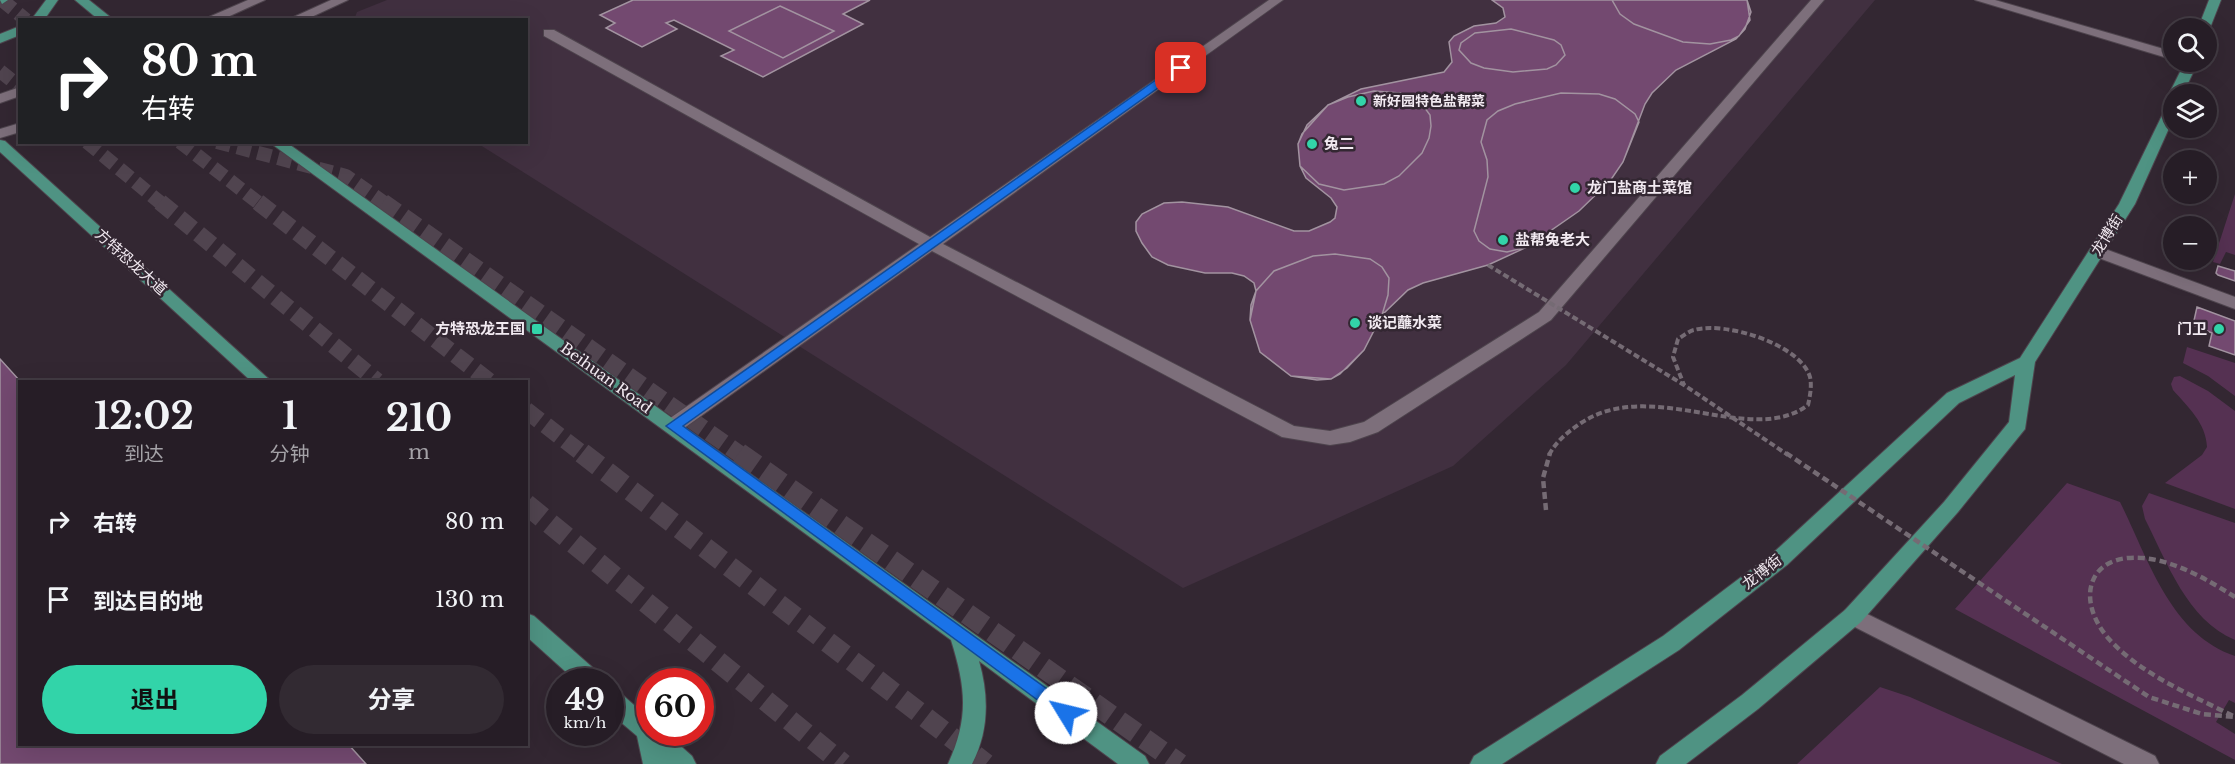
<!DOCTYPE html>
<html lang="zh">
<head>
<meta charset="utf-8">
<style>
  :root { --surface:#261d26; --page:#322a32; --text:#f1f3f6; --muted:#a4a2a7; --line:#423b43; --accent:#32d4a9 }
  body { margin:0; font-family:"Libre Baskerville","Noto Sans SC",serif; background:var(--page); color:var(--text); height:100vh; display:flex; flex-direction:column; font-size:22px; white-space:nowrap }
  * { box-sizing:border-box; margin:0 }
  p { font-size:20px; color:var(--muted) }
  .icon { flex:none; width:33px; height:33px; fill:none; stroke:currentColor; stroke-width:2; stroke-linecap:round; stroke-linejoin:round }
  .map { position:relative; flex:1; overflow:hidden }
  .panel { position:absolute; left:18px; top:380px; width:510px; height:366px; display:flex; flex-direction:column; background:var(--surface); border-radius:0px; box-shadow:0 6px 24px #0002,0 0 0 2px var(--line) }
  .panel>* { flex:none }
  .guide { position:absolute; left:18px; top:18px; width:510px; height:126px; border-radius:0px; box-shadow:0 6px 24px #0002,0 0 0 2px var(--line); background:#202124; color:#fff; overflow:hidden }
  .buttons { position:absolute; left:2163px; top:18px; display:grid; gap:12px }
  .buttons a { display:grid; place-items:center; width:54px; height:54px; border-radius:50%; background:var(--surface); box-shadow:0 6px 24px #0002,0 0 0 2px var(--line); font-size:30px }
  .speed { position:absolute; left:546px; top:668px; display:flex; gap:12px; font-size:30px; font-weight:700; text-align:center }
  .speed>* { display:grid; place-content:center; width:78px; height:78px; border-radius:50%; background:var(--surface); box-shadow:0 6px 24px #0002,0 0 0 2px var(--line); line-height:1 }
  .speed small { font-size:15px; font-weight:400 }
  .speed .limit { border:9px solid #d22; background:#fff; color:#111 }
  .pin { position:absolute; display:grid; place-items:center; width:51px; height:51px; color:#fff; margin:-26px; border-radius:12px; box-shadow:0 3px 9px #0006 }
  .me { position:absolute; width:66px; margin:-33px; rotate:306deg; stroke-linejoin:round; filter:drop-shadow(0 0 4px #0008) }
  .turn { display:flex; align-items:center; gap:21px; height:126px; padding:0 24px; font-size:27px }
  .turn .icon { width:78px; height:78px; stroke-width:2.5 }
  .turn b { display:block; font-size:42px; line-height:51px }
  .eta { display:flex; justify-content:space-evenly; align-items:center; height:102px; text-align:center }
  .eta b { font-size:36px; font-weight:700; line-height:42px }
  .action { display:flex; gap:12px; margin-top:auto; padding:12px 24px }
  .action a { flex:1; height:69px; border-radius:36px; background:var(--accent); color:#111; font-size:24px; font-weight:700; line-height:69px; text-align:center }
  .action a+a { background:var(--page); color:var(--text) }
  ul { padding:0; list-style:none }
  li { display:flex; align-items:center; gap:18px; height:78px; padding:0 24px }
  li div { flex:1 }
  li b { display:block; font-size:22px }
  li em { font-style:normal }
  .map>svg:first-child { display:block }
  .built { fill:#413040 }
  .green { fill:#553152 }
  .building { fill:#734970; stroke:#a293a0; stroke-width:1.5 }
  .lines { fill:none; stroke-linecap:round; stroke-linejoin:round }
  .primary-tunnel-far2 { stroke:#50444f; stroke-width:14; stroke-dasharray:14 7; stroke-linecap:butt }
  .primary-tunnel-far1 { stroke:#50444f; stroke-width:17; stroke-dasharray:17 8; stroke-linecap:butt }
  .primary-tunnel { stroke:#50444f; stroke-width:21; stroke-dasharray:21 10; stroke-linecap:butt }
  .service-casing { stroke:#4e444d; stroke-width:2 }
  .tertiary-casing { stroke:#4e444d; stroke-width:2 }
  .primary-casing { stroke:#4e444d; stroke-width:2 }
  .path-far1 { stroke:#756b74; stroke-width:4; stroke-dasharray:6 3; stroke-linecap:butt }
  .path { stroke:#756b74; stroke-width:4.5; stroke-dasharray:7 4; stroke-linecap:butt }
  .service { fill:#7d6f7b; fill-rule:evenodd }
  .tertiary { fill:#7d6f7b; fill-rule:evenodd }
  .primary { fill:#4f9383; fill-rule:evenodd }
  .path-bridge-far1 { stroke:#756b74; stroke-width:4; stroke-dasharray:6 3; stroke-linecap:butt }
  .path-bridge { stroke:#756b74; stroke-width:4.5; stroke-dasharray:7 4; stroke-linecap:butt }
  .route { fill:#1a73e8; stroke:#114b97; stroke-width:1.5 }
  .poi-dot { fill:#32d4a9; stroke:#332732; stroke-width:2 }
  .labels { text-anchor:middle; stroke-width:5; stroke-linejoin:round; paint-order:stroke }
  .far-poi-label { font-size:14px; font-weight:bold; fill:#f2eaf1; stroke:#332732; text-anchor:start }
  .poi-label { font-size:15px; font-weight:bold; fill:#f2eaf1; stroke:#332732; text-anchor:start }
  .street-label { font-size:15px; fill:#f2eaf1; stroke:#332732 }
</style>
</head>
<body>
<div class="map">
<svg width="2235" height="764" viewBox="0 0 2235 764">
  <rect width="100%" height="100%" fill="#332732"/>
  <!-- built -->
  <path class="built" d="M387,0H1875L1566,365L1453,466L1183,588L477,143L526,142V20H354L357,12Z"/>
  <!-- green -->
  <path class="green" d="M2235,194V255L2226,252L2220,264L2213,262Z
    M2187,347L2235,363V396L2208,376L2183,363Z
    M2180,376L2208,391L2235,411V509L2165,483L2202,455L2207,447C2206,423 2188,407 2173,390L2171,384L2174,377Z
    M2067,483L2120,502C2148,558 2170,634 2235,656V703L2229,700L2216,722L2235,734V760L1955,609Z
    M2149,493L2235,523V640C2187,620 2167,562 2145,519L2142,506Z
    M1880,687L1910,697L2062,764H1797Z"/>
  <!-- building -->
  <path class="building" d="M633,0H870L843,14L863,24L763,77L721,56L734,50L674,20L666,23L677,29L642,47L606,28L615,23L600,15Z
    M1492,0H1747L1751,12L1745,29L1736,39L1676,70L1652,93L1645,104L1623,162L1610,181L1579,211L1527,247L1488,265L1423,283L1408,290L1382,315L1364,350L1347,368L1331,379L1291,376L1260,352L1250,320L1256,291L1254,283L1244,276L1232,273H1205L1168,265L1152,257L1142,243L1136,231V222L1142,214L1164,203L1182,202L1228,207L1294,231H1309L1330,222L1335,218L1337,207L1331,198L1306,178L1300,166L1298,144L1307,125L1328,105L1361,89L1444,72L1452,62L1449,42L1454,36L1474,26L1496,23L1505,17L1503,8Z
    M1612,0H1747L1750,20L1739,36L1731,40L1710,44L1683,42L1634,24L1620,14Z
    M780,6L834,31L783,58L729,31Z
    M1511,29L1554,40L1561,45L1565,55L1556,65L1547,69L1513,72L1484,68L1471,63L1459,50L1461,43L1475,33Z
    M1374,91L1400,93L1412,97L1422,104L1430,115L1431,126L1429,138L1422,153L1399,176L1384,184L1344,190L1319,184L1300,166L1298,144L1302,134L1328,105L1348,97Z
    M1561,93L1599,94L1615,99L1635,114L1639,122L1623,162L1610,181L1579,211L1527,247L1507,252L1490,249L1479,241L1474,231L1488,177L1487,160L1481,142L1487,120L1498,111L1515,104Z
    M1335,254L1370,259L1382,267L1389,278L1388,295L1382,315L1364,350L1340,374L1331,379L1317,380L1291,376L1260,352L1250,320L1251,305L1256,291L1274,271L1313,256Z
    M2218,266L2235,271V281L2218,275L2216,273Z
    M2197,307L2235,321V355L2209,346L2212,333L2193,325Z
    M0,359L20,381V744H348L366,764H0Z"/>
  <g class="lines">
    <!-- primary-tunnel-far2 -->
    <path class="primary-tunnel-far2" d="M2,0L26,20
      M0,71L20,87
      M87,142L162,204
      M180,142L260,204
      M217,142L346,176L386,204"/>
    <!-- primary-tunnel-far1 -->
    <path class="primary-tunnel-far1" d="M160,202L377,381
      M258,202L489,381
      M383,202L741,455
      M526,410L584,455"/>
    <!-- primary-tunnel -->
    <path class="primary-tunnel" d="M582,453L986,764
      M739,453L1180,764
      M526,504L843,764"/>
    <!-- service casing -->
    <g class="service-casing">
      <path id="service" d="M1269,0H1283L943,244L1294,426L1330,431L1364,422L1539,312L1811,0H1824L1551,320L1378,432L1350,442L1330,445L1282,437L932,251L680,431H666L664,426L666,421L919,244L544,36V30H554L930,237Z
        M1975,0H1995L2174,52V60Z
        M2097,246L2235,297V309L2091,255L2089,251Z
        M1853,607L2155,756L2159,764H2124L1845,622L1842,616L1845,610Z"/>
    </g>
    <!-- tertiary casing -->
    <g class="tertiary-casing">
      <path id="tertiary" d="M248,0H265L221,20H202Z
        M331,0H348L305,20H287Z
        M20,87V96L0,103V94Z
        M20,123V132L0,138V129Z"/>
    </g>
    <!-- primary casing -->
    <g class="primary-casing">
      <path id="primary" d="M0,0H8L2,4Z
        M46,0H58L44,20H31Z
        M75,0H89L114,20H99Z
        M2209,0H2221L2210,28L2206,31V28H2198Z
        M20,26V35L0,43V34Z
        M2185,62H2198L2183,94H2174V117L2135,204L2035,362L2025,429L1958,512L1861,622L1758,709L1686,764H1656L1660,756L1742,695L1845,610L1944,502L2009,422L2015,375L1959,403L1787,565L1679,650L1502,764H1470L1474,756L1663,636L1773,553L1947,393L2020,358L2119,204L2171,97L2169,94Z
        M0,140L5,141L271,381H251L0,152Z
        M269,142H286L1145,756L1149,764H1118L979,661C989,696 989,731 972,764H948C969,718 966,688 951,640Z
        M526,613L534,616L600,674L603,681H576L526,636Z
        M610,688L618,691L650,719V732H665L692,756L696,764H643L637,736L610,713Z"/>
    </g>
    <!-- path-far1 -->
    <path class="path-far1" d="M1549,455C1557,440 1568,432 1581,423C1652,376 1751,448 1808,405C1810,396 1812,386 1810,377C1800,344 1725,321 1694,330C1689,331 1683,336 1678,339L1673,357L1684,385"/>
    <!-- path -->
    <path class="path" d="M1546,510L1543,478L1550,453
      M2235,597C2208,580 2176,561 2143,558C2088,553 2075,599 2108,638C2141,675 2192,695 2235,717"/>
    <!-- service -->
    <use href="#service" class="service"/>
    <!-- tertiary -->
    <use href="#tertiary" class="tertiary"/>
    <!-- primary -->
    <use href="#primary" class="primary"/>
    <!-- path-bridge-far1 -->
    <path class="path-bridge-far1" d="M1488,265L1684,385L1788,455"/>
    <!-- path-bridge -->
    <path class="path-bridge" d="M1786,453L2149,697L2202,714L2235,717"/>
  </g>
  <!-- route -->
  <path class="route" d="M1177,65L1186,68L683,426L1072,707L1075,713L1072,718L1066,721L666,426Z"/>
  <!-- markers -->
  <g class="poi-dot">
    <circle cx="1361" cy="101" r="6"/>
    <circle cx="1312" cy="144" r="6"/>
    <circle cx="1575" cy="188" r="6"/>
    <circle cx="1503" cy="240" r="6"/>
    <circle cx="1355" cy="323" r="6"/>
    <rect x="531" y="323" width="12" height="12" rx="3"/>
    <circle cx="2219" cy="329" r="6"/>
  </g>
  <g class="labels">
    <!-- far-poi labels -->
    <g class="far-poi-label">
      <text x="1373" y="106">新好园特色盐帮菜</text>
    </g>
    <!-- poi labels -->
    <g class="poi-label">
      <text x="1324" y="149">兔二</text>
      <text x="1587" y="193">龙门盐商土菜馆</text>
      <text x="1515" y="245">盐帮兔老大</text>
      <text x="1367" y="328">谈记蘸水菜</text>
      <text x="525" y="334" text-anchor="end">方特恐龙王国</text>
      <text x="2207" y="334" text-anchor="end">门卫</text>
    </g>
    <!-- street labels -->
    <g class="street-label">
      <text transform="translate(2107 235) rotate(-58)" y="5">龙博街</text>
      <text transform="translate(131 262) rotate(42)" y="5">方特恐龙大道</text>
      <text transform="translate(606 378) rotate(36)" y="5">Beihuan Road</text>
      <text transform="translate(1762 572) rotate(-38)" y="5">龙博街</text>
    </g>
  </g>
</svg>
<div class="buttons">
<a><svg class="icon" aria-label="search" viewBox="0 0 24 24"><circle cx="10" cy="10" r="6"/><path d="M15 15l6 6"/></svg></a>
<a><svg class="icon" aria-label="layers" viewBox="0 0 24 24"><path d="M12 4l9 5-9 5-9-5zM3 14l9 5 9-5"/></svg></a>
<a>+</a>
<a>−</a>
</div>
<div class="speed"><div>49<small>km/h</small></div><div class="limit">60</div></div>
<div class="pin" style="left:1181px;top:68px;background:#d93025"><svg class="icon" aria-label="arrive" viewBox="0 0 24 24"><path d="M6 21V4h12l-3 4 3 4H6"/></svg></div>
<svg class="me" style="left:1066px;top:713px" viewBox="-20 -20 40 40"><circle r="19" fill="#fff"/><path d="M0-13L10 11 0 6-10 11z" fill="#1a73e8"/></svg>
<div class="guide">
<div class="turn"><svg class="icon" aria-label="right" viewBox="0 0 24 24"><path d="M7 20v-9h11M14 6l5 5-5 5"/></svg><div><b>80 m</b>右转</div></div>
</div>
<section class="panel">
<div class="eta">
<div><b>12:02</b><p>到达</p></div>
<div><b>1</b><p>分钟</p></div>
<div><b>210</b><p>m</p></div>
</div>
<ul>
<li><svg class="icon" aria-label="right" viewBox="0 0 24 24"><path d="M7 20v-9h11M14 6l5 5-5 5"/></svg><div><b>右转</b></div><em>80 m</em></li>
<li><svg class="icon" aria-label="arrive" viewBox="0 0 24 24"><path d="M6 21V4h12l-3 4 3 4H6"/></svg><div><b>到达目的地</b></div><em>130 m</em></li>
</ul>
<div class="action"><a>退出</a><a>分享</a></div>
</section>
</div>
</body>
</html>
